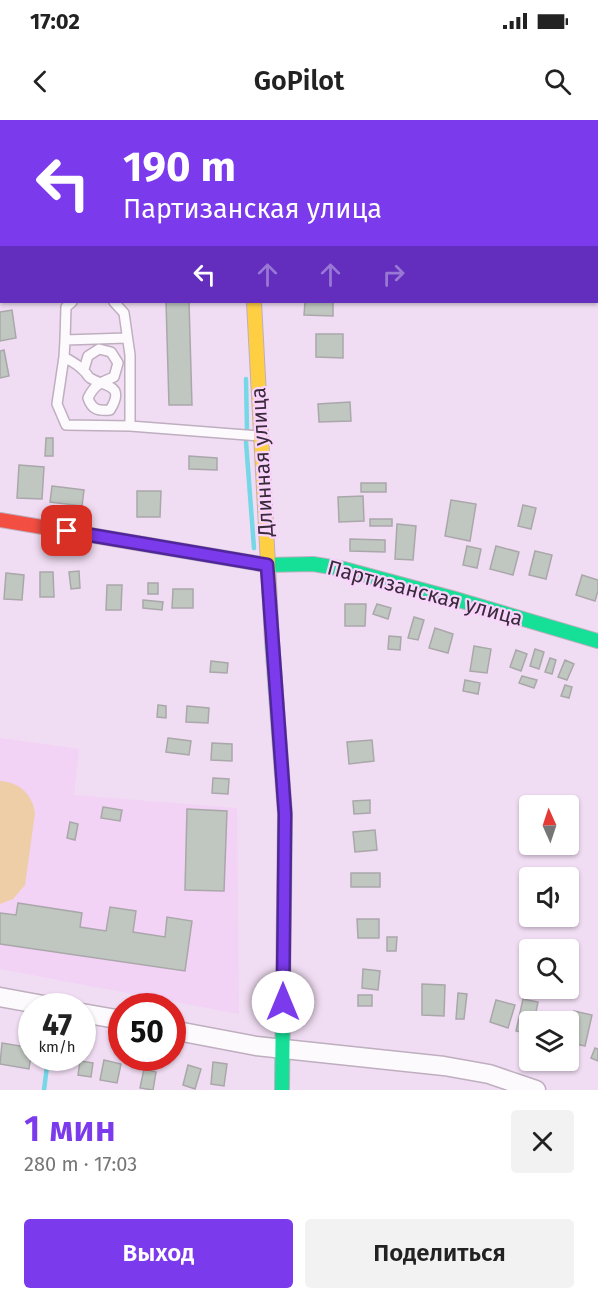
<!DOCTYPE html>
<html lang="ru">
<head>
<meta charset="utf-8">
<style>
  :root { --surface:#fff; --page:#f2f2f2; --text:#222; --muted:#767676; --accent:#7c3aed }
  body { margin:0; font-family:"Fira Sans",sans-serif; background:var(--page); color:var(--text); height:100vh; display:flex; flex-direction:column; font-size:22px; white-space:nowrap }
  * { box-sizing:border-box; margin:0 }
  p { font-size:20px; color:var(--muted) }
  .icon { flex:none; width:33px; height:33px; fill:none; stroke:currentColor; stroke-width:2; stroke-linecap:round; stroke-linejoin:round }
  .map { position:relative; height:970px; overflow:hidden }
  .side { display:flex; flex-direction:column; background:var(--surface); flex:1 }
  .side>* { flex:none }
  .guide { position:absolute; left:0px; top:0px; width:598px; height:183px; box-shadow:0 2px 4px #0004; background:#7c3aed; color:#fff; overflow:hidden }
  .needle { width:39px; rotate:357deg }
  .controls { position:absolute; left:519px; top:675px; display:grid; gap:12px }
  .controls a { display:grid; place-items:center; width:60px; height:60px; border-radius:6px; background:var(--surface); box-shadow:0 2px 4px #0004; font-size:30px }
  .speed { position:absolute; left:18px; top:873px; display:flex; gap:12px; font-size:30px; font-weight:700; text-align:center }
  .speed>* { display:grid; place-content:center; width:78px; height:78px; border-radius:50%; background:var(--surface); box-shadow:0 2px 4px #0004; line-height:1 }
  .speed small { font-size:15px; font-weight:400 }
  .speed .limit { border:9px solid #d22; background:#fff; color:#111 }
  .pin { position:absolute; display:grid; place-items:center; width:51px; height:51px; color:#fff; margin:-26px; border-radius:12px; box-shadow:0 3px 9px #0006 }
  .me { position:absolute; width:66px; margin:-33px; rotate:0deg; stroke-linejoin:round; filter:drop-shadow(0 0 4px #0008) }
  .turn { display:flex; align-items:center; gap:21px; height:126px; padding:0 24px; font-size:27px }
  .turn .icon { width:78px; height:78px; stroke-width:2.5 }
  .turn b { display:block; font-size:42px; line-height:51px }
  .lanes { display:flex; align-items:center; height:57px; padding:0 24px; background:#0003; justify-content:center; gap:30px; direction:ltr }
  .lanes .off { opacity:.35 }
  .round { display:grid; place-items:center; flex:none; width:63px; height:63px; border-radius:6px; background:var(--page) }
  .head { display:flex; align-items:center; justify-content:space-between; height:102px; padding:0 24px }
  h1 { font-size:36px; font-weight:600; line-height:45px; color:var(--accent) }
  .cta { display:flex; gap:12px; margin-top:auto; padding:12px 24px }
  .cta a { flex:1; height:69px; border-radius:6px; background:var(--accent); color:#fff; font-size:24px; font-weight:600; line-height:69px; text-align:center }
  .cta a+a { background:var(--page); color:var(--text) }
  .status { display:flex; justify-content:space-between; align-items:center; height:42px; padding:0 30px; background:var(--surface); direction:ltr }
  .status svg { height:16px; fill:currentColor }
  header { display:flex; justify-content:space-between; align-items:center; height:78px; padding:0 24px; background:var(--surface); font-size:27px; font-weight:600 }
  .map>svg:first-child { display:block }
  .built { fill:#f2d2f5 }
  .green { fill:#eecea6 }
  .lines { fill:none; stroke-linecap:round; stroke-linejoin:round }
  .stream { stroke:#76d7e7; stroke-width:4.5 }
  .building { fill:#bfc7c0; stroke:#aaa7aa; stroke-width:1.5 }
  .lane-casing { stroke:#beaebf; stroke-width:12 }
  .street-casing { stroke:#beaebf; stroke-width:21 }
  .fast-casing { stroke:#beaebf; stroke-width:16 }
  .slow-casing { stroke:#beaebf; stroke-width:16 }
  .jam-casing { stroke:#beaebf; stroke-width:16 }
  .lane { stroke:#fdfafd; stroke-width:9 }
  .street { stroke:#fdfafd; stroke-width:18 }
  .fast { stroke:#16e098; stroke-width:14 }
  .slow { stroke:#ffcf43; stroke-width:14 }
  .jam { stroke:#f24e42; stroke-width:14 }
  .route-casing { stroke:#51269a; stroke-width:15 }
  .route { stroke:#7c3aed; stroke-width:10 }
  .labels { text-anchor:middle; stroke-width:4.5; stroke-linejoin:round; paint-order:stroke }
  .street-label { font-size:21px; fill:#392b3a; stroke:#f9d4fc }
</style>
</head>
<body>
<div class="status"><b>17:02</b><svg viewBox="0 0 49 12"><path d="M0 12V9h3v3zM5 12V6h3v6zM10 12V3h3v9zM15 12V0h3v12zM26 1h20v11H26zM47 4h2v5h-2z"/></svg></div>
<header><svg class="icon" aria-label="back" viewBox="0 0 24 24"><path d="M15 5l-7 7 7 7"/></svg>GoPilot<svg class="icon" aria-label="search" viewBox="0 0 24 24"><circle cx="10" cy="10" r="6"/><path d="M15 15l6 6"/></svg></header>
<div class="map">
<svg width="598" height="970" viewBox="0 0 598 970">
  <rect width="100%" height="100%" fill="#f1ddf3"/>
  <!-- built -->
  <path class="built" d="M0,618L79,629L74,675L237,688L239,894L0,849Z"/>
  <!-- green -->
  <path class="green" d="M0,661C19,662 32,674 35,693L25,765L13,779L0,784Z"/>
  <g class="lines">
    <!-- stream -->
    <path class="stream" d="M246,259L247,311
      M246,322L254,428
      M59,881L83,886
      M44,970L48,938"/>
  </g>
  <!-- building -->
  <path class="building" d="M166,182H189L192,285H169Z
    M305,182H333V196L304,195Z
    M12,190L16,218L0,221V192Z
    M316,214H343V238L316,237Z
    M4,230L9,256L0,258V231Z
    M350,282L351,301L319,302L318,284Z
    M46,318H53V336H45Z
    M189,336L217,338V350L189,349Z
    M19,345L44,347L42,379L17,378Z
    M361,363H386V372H361Z
    M52,366L84,370L82,386L50,382Z
    M137,371H161L160,397H137Z
    M363,376L364,401L339,402L338,377Z
    M451,380L476,384L470,421L445,416Z
    M523,385L536,388L531,409L518,406Z
    M370,399H392V406H370Z
    M397,404L416,406L413,440L395,439Z
    M350,419L385,420V432L350,431Z
    M467,426L481,429L477,448L463,445Z
    M496,426L519,432L513,455L490,449Z
    M535,431L552,435L546,459L529,455Z
    M79,451L80,468L71,469L69,452Z
    M40,452H53L54,477H40Z
    M6,453L24,455L22,480L4,479Z
    M582,455L598,460V471L595,481L576,475Z
    M148,463H158V474H148Z
    M107,465H122L121,490H106Z
    M173,469H193V488H172Z
    M143,480L163,482L162,490L143,488Z
    M345,484H366L365,506H345Z
    M377,484L391,488L388,499L373,494Z
    M414,497L424,500L418,520L408,518Z
    M435,508L453,514L448,533L429,528Z
    M389,516L401,517L400,530L388,529Z
    M474,526L491,529L487,553L470,551Z
    M535,529L544,532L539,549L530,546Z
    M516,530L527,534L521,551L510,547Z
    M550,538L556,540L552,554L545,552Z
    M565,540L574,544L567,560L558,557Z
    M211,541L228,543L227,553L210,552Z
    M522,556L537,560L534,568L519,563Z
    M465,560L480,563L478,574L463,571Z
    M565,565L572,567L569,578L561,576Z
    M158,585L166,586V598L157,597Z
    M187,586L209,588L208,603L186,602Z
    M168,618L191,621L189,635L166,632Z
    M372,620L374,641L349,644L347,622Z
    M212,623L232,624V641L211,640Z
    M213,658L229,659L228,674L212,673Z
    M370,680V693L354,694L353,681Z
    M103,687L122,690L120,701L101,698Z
    M187,689L227,691L224,771L185,770Z
    M70,702L78,704L75,720L67,718Z
    M375,710L377,730L355,732L353,712Z
    M351,753H380V767H351Z
    M18,783L82,793L80,807L106,811L110,787L136,791L133,812L165,817L167,797L192,801L185,851L0,824V793L16,795Z
    M357,799H379V818H358Z
    M387,817H397L396,831H387Z
    M363,849L380,851L378,870L362,868Z
    M422,864L445,865L444,896L422,895Z
    M458,873L467,874L464,899H456Z
    M358,875H372V886H358Z
    M523,879L538,882L534,902H530V914L516,911Z
    M496,880L515,885L508,908L490,902Z
    M574,891L592,895L585,926L568,922Z
    M2,923L32,928L29,949L0,944Z
    M595,928L598,929V941L591,938Z
    M57,938H66L65,945L56,944Z
    M104,940L121,944L117,963L100,960Z
    M80,941L93,943L91,957L78,955Z
    M213,942L227,944L224,966L211,964Z
    M188,945L201,949L195,969L183,965Z
    M144,949L156,952L153,970L140,968Z"/>
  <g class="lines">
    <!-- lane casing -->
    <g class="lane-casing">
      <path id="lane" d="M65,220L66,187L72,182
        M64,237L57,284L66,305L130,306V235L124,193L114,182
        M84,249L88,236L99,229L111,232L118,243L114,257C101,262 94,265 88,278C92,290 98,291 110,290C126,264 105,267 90,258C88,257 86,252 84,251C79,245 71,241 64,237L65,220L127,218
        M130,306L259,316"/>
    </g>
    <!-- street casing -->
    <g class="street-casing">
      <path id="street" d="M302,0L309,2
        M597,72H598
        M0,877L49,886
        M82,893L122,900
        M172,910L256,926L444,946L489,954L536,970"/>
    </g>
    <!-- fast casing -->
    <g class="fast-casing">
      <path id="fast" d="M245,0V2
        M143,424L267,445L313,444L344,449L452,478L598,521
        M272,520L285,694L282,970"/>
    </g>
    <!-- slow casing -->
    <g class="slow-casing">
      <path id="slow" d="M254,182L272,520"/>
    </g>
    <!-- jam casing -->
    <g class="jam-casing">
      <path id="jam" d="M0,400L143,424"/>
    </g>
    <!-- lane -->
    <use href="#lane" class="lane"/>
    <!-- street -->
    <use href="#street" class="street"/>
    <!-- fast -->
    <use href="#fast" class="fast"/>
    <!-- slow -->
    <use href="#slow" class="slow"/>
    <!-- jam -->
    <use href="#jam" class="jam"/>
  </g>
  <g class="lines">
    <!-- route casing -->
    <g class="route-casing">
      <path id="route" d="M67,411L267,445L285,694L283,882"/>
    </g>
    <!-- route -->
    <use href="#route" class="route"/>
  </g>
  <g class="labels">
    <!-- street labels -->
    <g class="street-label">
      <text transform="translate(262 342) rotate(-93)" y="7">Длинная улица</text>
      <text transform="translate(425 473) rotate(15)" y="7">Партизанская улица</text>
    </g>
  </g>
</svg>
<div class="controls">
<a><svg class="needle" viewBox="-14 -14 28 28"><path d="M0-13l5 13h-10z" fill="#e53935"/><path d="M0 13l5-13h-10z" fill="#767676"/></svg></a>
<a><svg class="icon" aria-label="sound" viewBox="0 0 24 24"><path d="M4 9h4l5-4v14l-5-4H4zM17 9q2 3 0 6"/></svg></a>
<a><svg class="icon" aria-label="search" viewBox="0 0 24 24"><circle cx="10" cy="10" r="6"/><path d="M15 15l6 6"/></svg></a>
<a><svg class="icon" aria-label="layers" viewBox="0 0 24 24"><path d="M12 4l9 5-9 5-9-5zM3 14l9 5 9-5"/></svg></a>
</div>
<div class="speed"><div>47<small>km/h</small></div><div class="limit">50</div></div>
<div class="pin" style="left:67px;top:411px;background:#d93025"><svg class="icon" aria-label="arrive" viewBox="0 0 24 24"><path d="M6 21V4h12l-3 4 3 4H6"/></svg></div>
<svg class="me" style="left:283px;top:882px" viewBox="-20 -20 40 40"><circle r="19" fill="#fff"/><path d="M0-13L10 11 0 6-10 11z" fill="#7c3aed"/></svg>
<div class="guide">
<div class="turn"><svg class="icon" aria-label="left" viewBox="0 0 24 24"><path d="M17 20v-9H6M10 6l-5 5 5 5"/></svg><div><b>190 m</b>Партизанская улица</div></div>
<div class="lanes"><svg class="icon" aria-label="left" viewBox="0 0 24 24"><path d="M17 20v-9H6M10 6l-5 5 5 5"/></svg><svg class="icon off" aria-label="ahead" viewBox="0 0 24 24"><path d="M12 20V5M6 11l6-6 6 6"/></svg><svg class="icon off" aria-label="ahead" viewBox="0 0 24 24"><path d="M12 20V5M6 11l6-6 6 6"/></svg><svg class="icon off" aria-label="right" viewBox="0 0 24 24"><path d="M7 20v-9h11M14 6l5 5-5 5"/></svg></div>
</div>
</div>
<section class="side">
<div class="head"><div><h1>1 мин</h1><p>280 m · 17:03</p></div><a class="round"><svg class="icon" aria-label="close" viewBox="0 0 24 24"><path d="M6 6l12 12M18 6L6 18"/></svg></a></div>
<div class="cta"><a>Выход</a><a>Поделиться</a></div>
</section>
</body>
</html>
